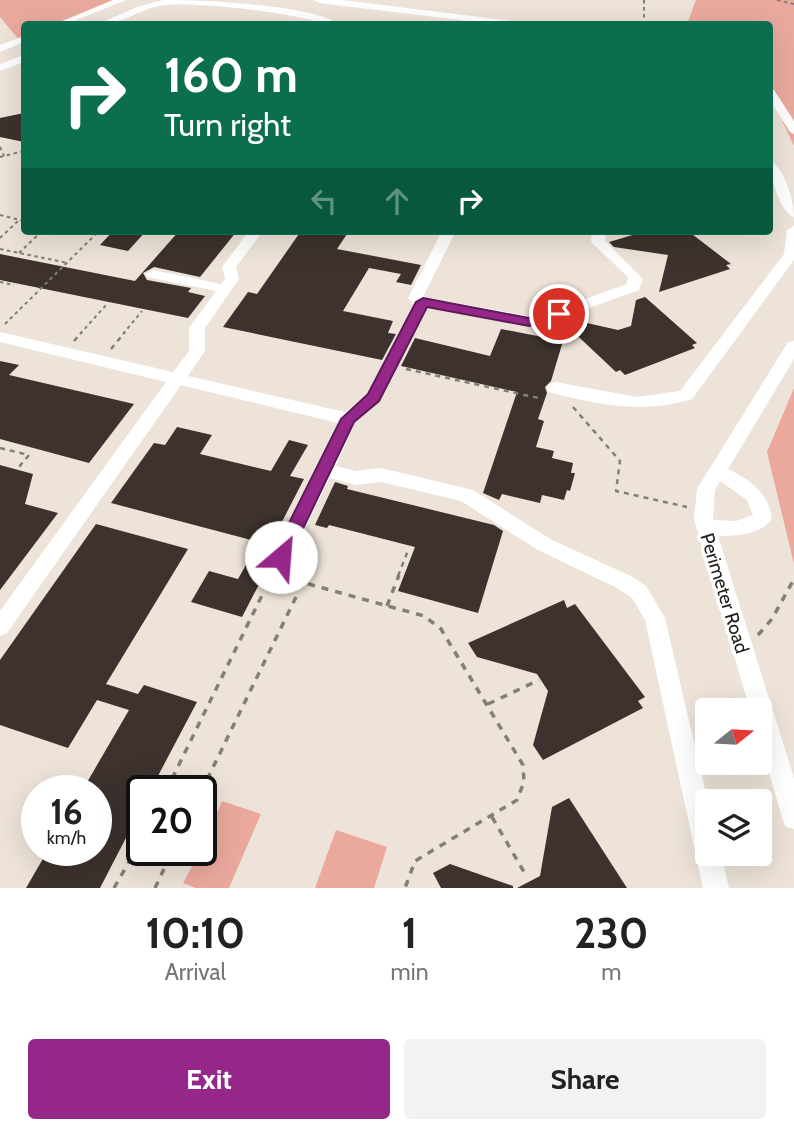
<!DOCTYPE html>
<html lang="en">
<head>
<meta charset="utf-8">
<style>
  :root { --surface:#fff; --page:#f2f2f2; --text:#222; --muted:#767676; --accent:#942788 }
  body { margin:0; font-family:Cabin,sans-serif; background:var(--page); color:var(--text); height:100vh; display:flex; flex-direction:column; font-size:26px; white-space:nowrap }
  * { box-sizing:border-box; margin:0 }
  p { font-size:23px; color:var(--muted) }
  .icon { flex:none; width:38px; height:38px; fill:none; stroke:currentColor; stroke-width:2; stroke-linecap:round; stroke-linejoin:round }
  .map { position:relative; height:888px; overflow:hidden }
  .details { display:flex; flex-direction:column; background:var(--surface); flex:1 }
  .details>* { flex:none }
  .top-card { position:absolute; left:21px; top:21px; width:752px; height:214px; border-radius:7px; box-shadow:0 7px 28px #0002; background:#0b6e4f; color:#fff; overflow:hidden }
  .needle { width:46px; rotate:72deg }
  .controls { position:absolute; left:695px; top:698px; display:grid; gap:14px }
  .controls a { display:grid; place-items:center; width:77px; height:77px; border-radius:7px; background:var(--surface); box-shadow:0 7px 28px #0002; font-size:35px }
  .speed { position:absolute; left:21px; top:775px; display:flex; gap:14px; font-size:35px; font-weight:700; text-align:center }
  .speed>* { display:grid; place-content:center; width:91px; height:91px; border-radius:50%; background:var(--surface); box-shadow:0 7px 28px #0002; line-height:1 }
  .speed small { font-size:18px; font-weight:400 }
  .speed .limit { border:4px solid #111; border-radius:10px; background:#fff; color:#111 }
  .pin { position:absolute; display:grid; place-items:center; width:60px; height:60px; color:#fff; margin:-30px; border:4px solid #fff; border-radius:50%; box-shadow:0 2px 7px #0007 }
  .me { position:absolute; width:77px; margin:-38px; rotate:27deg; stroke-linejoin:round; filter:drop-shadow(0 0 5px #0008) }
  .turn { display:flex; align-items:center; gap:24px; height:147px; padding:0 28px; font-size:32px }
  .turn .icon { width:91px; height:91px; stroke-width:2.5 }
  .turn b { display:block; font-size:49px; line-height:60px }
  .lanes { display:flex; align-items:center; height:66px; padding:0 28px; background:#0003; justify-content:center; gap:35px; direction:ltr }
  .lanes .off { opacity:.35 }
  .eta { display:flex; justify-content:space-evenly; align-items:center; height:119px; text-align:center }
  .eta b { font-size:42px; font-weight:700; line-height:49px }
  .primary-button { display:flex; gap:14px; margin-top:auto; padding:14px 28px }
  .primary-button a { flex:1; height:80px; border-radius:7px; background:var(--accent); color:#fff; font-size:28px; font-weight:700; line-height:80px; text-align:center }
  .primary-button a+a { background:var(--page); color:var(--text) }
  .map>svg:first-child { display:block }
  .green { fill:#eba99e }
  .building { fill:#3d322d }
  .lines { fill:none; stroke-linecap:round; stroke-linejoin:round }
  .path-far2 { stroke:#857e76; stroke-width:2; stroke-dasharray:3.5 3.5; stroke-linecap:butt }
  .path-far1 { stroke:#857e76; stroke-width:2.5; stroke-dasharray:5 5; stroke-linecap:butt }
  .path { stroke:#857e76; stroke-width:3.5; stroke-dasharray:7 7; stroke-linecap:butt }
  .minor { fill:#fff; fill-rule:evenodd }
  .route { fill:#942788; stroke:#601958; stroke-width:2 }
  .labels { text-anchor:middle; stroke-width:7; stroke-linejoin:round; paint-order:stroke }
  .street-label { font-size:19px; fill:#211d19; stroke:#fff }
</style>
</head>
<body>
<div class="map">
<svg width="794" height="888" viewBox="0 0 794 888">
  <rect width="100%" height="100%" fill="#ede3d8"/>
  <!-- green -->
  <path class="green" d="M0,0H121L60,24H24V39L20,41L0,17Z
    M696,0H794V146L770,95V24H687Z
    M794,388V564L767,452Z
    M222,801L261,814L229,888H196L183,883L201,850Z
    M336,830L387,847L374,888H315Z"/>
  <!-- building -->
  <path class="building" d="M24,113V142L0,137V118Z
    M113,231H146L128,251L100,245Z
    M179,231H237L200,277L154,267L143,273L147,280L191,288L188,292L205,296L188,318L0,280V254L135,281Z
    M301,231H349L337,249L421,265L411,285L396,282L401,274L369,268L343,311L393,321L388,333L396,334L382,360L223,327L248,292L257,294Z
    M646,231H688L731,264L726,265L730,269L659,292L668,255L614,247L609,242Z
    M645,297L697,343L692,345L695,348L625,375L620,370L616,372L566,325L578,321L618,330L631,326L636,300Z
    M501,329L563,341L551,381L545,387L547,393L538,419L544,421L536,447L554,451L552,458L573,463L571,473H575L570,491L567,490L564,500L542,495L540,503L502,494L499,500L483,493L517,392L401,366L415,338L490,356Z
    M0,361L19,365L9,375L134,404L89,463L0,439Z
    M177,427L212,435L200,454L271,471L289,440L308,445L290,476L304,479L270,545L111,503L154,443L165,445Z
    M0,465L33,474L25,504L58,513L0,590Z
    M335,482L348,486L347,489L494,525L503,531L478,613L398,591L415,547L329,525L327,528L315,525Z
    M96,524L188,549L106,684L138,694L144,685L197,702L150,791H142V837L129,832L100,888H26L48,850H96V791H82L129,710L97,700L68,748L0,725V660Z
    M247,563L267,569L242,617L191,602L209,571L238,579Z
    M564,600L567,608L575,604L645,697L638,701L643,708L543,760L533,745L548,691L537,674L477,657L468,643Z
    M569,798L627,888H517L540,876L552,807Z
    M450,864L513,886V888H441L433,873Z"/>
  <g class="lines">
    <!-- path-far2 -->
    <path class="path-far2" d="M644,0V24
      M777,0L794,4
      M0,147L4,156
      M0,157L24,151
      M0,215L24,221
      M76,231L95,235
      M0,238L19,220
      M0,249L68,263
      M19,253L42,231
      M0,282L14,285
      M5,324L99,231
      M80,334L107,304
      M123,334L142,311"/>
    <!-- path-far1 -->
    <path class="path-far1" d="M74,341L82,332
      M111,349L125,332
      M406,369L543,399
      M573,407L620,461L616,491L687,507
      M0,448L29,455L19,467
      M271,576L273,572
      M398,576L409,548"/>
    <!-- path -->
    <path class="path" d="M283,575V577L424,616L441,629L523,765L524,782L517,800L415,861L405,888
      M387,606L399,575
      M758,635L772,619L794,579
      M488,704L539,680
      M166,791L272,575
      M201,792L297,595
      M492,817L527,877
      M114,888L142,839
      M155,888L173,850"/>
    <!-- minor -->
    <path class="minor" d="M113,0H126L67,24H55Z
      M163,0C200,0 310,4 338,24H325C293,13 193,0 159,6C138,10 119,26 98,24L137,7Z
      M314,0H342L512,21L517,24H493L319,3Z
      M24,36V42L0,52V45Z
      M24,55V62L0,71V64Z
      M770,89L774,90L794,121V134L790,132L770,101Z
      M770,161C785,168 794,202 794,217C779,211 770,176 770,161Z
      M794,226V260L692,399C644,414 597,405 549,392L547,388L549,384L555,382L637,397L680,391L784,254L787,230Z
      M249,231H263L236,267L239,279L205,328V351L188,376L345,412L368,393L414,305L408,298L442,231H456L423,297L535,317L627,284L628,277L591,242L592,231H606L605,241L643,279L639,290L536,327L428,307L382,397L355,422L336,466L356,471L381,468L473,490L552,540L631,576L646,586L665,618L708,802L707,854H721L729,888H703L645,620L632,598L617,588L538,550L461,501L381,482L356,485L330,478L288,563L281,565L274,563L271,557L338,423L181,385L7,633L0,636V611L166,382L0,342V332L173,372L189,351V328L216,291L148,277L146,274L153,270L221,284L225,279L222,267Z
      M794,341V359L728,469C750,480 768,492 772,518C763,535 735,536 718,536L794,778V829L785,826L782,817L760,742V710H750L694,519L697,489L788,342ZM720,481L747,500L753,515L736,521L713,520L715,490Z"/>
  </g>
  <!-- route -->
  <path class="route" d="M423,298L529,318L559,310L566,314L564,317L529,326L427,307L379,401L354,422L287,562L281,564L275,562L272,557L341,419L368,394L416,302Z"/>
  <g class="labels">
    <!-- street labels -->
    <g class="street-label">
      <text transform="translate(725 593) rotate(73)" y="7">Perimeter Road</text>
    </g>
  </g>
</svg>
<div class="controls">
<a><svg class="needle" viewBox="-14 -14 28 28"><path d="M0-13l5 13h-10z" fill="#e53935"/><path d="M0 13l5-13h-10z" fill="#767676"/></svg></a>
<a><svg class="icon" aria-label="layers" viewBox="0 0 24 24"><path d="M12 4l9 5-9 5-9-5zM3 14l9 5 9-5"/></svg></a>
</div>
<div class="speed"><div>16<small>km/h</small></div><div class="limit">20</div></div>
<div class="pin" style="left:559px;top:314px;background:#d93025"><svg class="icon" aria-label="arrive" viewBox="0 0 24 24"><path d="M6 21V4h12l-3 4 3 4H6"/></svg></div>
<svg class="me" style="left:281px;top:557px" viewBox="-20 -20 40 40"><circle r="19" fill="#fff"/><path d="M0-13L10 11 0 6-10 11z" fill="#942788"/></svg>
<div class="top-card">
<div class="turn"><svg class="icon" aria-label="right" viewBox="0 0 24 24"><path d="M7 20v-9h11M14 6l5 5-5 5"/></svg><div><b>160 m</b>Turn right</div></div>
<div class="lanes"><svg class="icon off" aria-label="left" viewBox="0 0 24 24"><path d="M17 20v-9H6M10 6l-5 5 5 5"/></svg><svg class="icon off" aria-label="ahead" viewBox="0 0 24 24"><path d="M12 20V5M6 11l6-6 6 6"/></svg><svg class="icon" aria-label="right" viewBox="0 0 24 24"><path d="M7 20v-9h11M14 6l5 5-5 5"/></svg></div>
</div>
</div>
<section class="details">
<div class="eta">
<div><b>10:10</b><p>Arrival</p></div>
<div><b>1</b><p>min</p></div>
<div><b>230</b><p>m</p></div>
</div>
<div class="primary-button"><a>Exit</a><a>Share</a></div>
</section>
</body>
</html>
